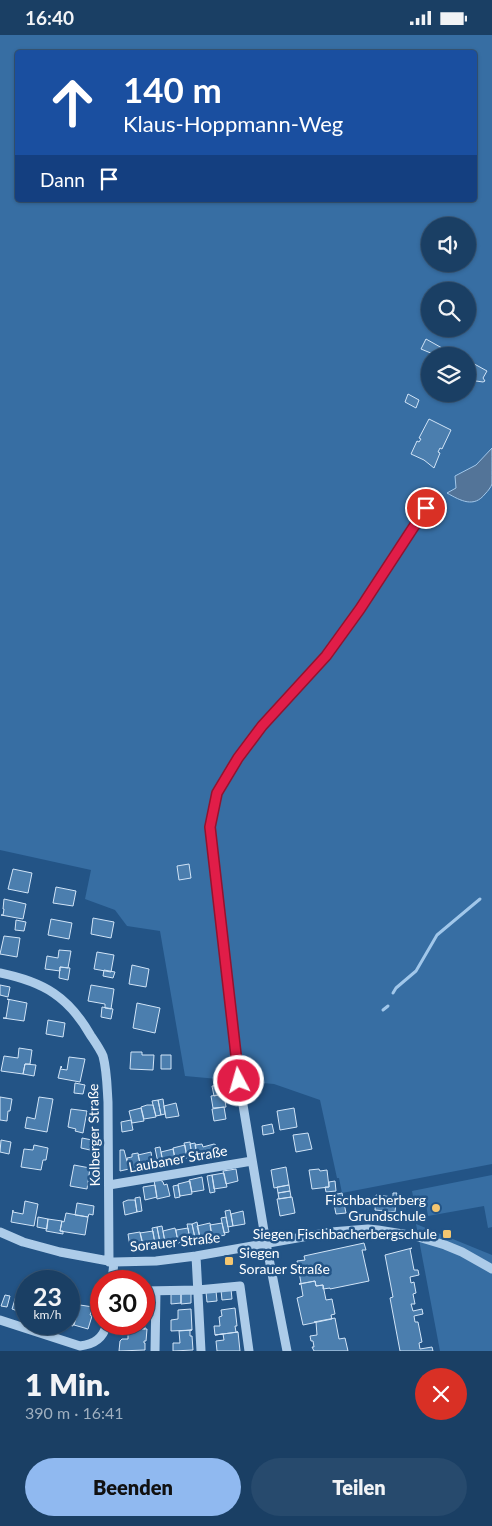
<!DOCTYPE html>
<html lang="de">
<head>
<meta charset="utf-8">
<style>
  :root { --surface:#1a3f64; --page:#274a6d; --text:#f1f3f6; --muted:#9fafbf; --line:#385878; --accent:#90b9f0 }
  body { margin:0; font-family:Lato,sans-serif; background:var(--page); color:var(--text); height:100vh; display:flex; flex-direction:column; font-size:19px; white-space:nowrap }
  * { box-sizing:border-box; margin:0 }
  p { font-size:16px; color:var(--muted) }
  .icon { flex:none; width:28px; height:28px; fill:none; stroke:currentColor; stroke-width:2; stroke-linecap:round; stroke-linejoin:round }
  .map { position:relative; height:1316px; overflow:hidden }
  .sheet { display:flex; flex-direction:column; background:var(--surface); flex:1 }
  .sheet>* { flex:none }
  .hud { position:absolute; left:15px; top:15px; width:462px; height:152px; border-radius:5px; box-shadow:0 1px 4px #0004,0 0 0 1px var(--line); background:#1a4fa0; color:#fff; overflow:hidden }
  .tools { position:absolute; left:421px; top:182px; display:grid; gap:10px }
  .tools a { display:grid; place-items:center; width:55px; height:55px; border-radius:50%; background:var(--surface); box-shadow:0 1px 4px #0004,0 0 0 1px var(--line); font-size:25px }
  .speed { position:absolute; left:15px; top:1235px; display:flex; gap:10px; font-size:25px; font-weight:700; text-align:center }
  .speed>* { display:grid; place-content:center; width:65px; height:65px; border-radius:50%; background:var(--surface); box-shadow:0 1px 4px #0004,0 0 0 1px var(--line); line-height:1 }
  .speed small { font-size:12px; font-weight:400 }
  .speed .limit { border:8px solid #d22; background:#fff; color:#111 }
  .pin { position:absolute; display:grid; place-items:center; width:42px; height:42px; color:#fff; margin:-21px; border:2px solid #fff; border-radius:50%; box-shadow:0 1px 5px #0007 }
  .me { position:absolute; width:55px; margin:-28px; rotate:354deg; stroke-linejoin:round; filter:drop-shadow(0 0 4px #0008) }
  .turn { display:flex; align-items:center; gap:18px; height:105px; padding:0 25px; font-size:22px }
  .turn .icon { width:65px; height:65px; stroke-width:2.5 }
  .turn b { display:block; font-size:35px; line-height:42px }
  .then { display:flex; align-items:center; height:48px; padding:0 25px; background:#0003; gap:10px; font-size:19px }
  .round { display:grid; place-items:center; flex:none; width:52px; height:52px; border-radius:26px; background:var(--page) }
  .overview { display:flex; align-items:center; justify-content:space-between; height:85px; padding:0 25px }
  h1 { font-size:30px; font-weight:800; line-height:38px }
  .button { display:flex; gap:10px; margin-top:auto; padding:10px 25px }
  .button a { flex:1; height:58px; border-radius:30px; background:var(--accent); color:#111; font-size:20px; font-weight:800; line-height:58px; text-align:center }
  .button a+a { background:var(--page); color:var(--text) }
  .status { display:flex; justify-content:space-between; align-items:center; height:35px; padding:0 25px; background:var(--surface); direction:ltr }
  .status svg { height:14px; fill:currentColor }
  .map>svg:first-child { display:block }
  .green { fill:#376ea3; fill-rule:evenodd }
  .water { fill:#537498; stroke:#a1c7ea }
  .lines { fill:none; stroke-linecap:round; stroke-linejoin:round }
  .stream { stroke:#a1c7ea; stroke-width:3 }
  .building { fill:#4b7eae; stroke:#d1e4f7 }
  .minor { stroke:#adcce9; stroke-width:9 }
  .route-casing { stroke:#92132f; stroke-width:12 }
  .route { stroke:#e11d48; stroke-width:9 }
  .poi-dot { fill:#f4c670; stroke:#235486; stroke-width:2 }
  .labels { text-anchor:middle; stroke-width:5; stroke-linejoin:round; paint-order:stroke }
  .street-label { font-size:14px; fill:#fff; stroke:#235486 }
  .poi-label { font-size:14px; fill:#fff; stroke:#235486; text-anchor:end }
</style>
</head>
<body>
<div class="status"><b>16:40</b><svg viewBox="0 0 49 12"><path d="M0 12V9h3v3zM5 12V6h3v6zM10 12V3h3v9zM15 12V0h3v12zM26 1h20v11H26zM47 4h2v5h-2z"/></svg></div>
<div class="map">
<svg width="492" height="1316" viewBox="0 0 492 1316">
  <rect width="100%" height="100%" fill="#235486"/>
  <!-- green -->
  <path class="green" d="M0,0H492V1129L342,1158L339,1143H337L320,1065L274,1049L185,1041L160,896L127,891L115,875L85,864L91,835L0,815ZM18,18H475V165H18ZM430,191H468V229H430ZM430,256H468V294H430ZM430,321H468V359H430Z
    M492,1140V1192L488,1193L484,1171L428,1181L425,1164L414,1166L412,1156Z
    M416,1189L492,1220V1316H440Z"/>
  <!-- water -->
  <path class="water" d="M492,413C492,423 492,439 492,449C491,452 488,456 485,459C474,473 461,466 447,458L456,453L455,441L476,430Z"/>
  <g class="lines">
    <!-- stream -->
    <path class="stream" d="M393,958L396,953L416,936L437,900L480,864
      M383,975L388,971"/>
  </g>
  <!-- building -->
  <path class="building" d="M426,304L442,313L438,321L421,314Z
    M469,326L487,336L483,343L485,346L483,347L476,346L468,342V330Z
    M408,359L419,365L416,373L405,367Z
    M429,384L451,395L442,414L440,413L438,417L440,418L434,433L424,425L411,419L417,406L419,407L421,404L419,403Z
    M189,829L191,843L179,845L177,831Z
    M13,834L32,838L28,858L8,854Z
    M56,852L76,856L73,871L53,868Z
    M4,864L26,869L23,884L1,880H3L4,874H3Z
    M93,883L114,887L111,903L91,899Z
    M51,884L72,888L69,904L48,900Z
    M16,885L26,887L24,896L15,895Z
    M4,901L20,903L17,922L0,919Z
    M59,915L71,916L68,933L60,932V936L45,934L47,921L58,923Z
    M97,917L114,920L111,937L94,934Z
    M132,930L149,934L146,952L129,949Z
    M60,932L70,933L68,945L59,943Z
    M104,935L115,937L113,943L103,941Z
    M0,950L10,952L8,962L0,960Z
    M91,950L114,954L111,974L105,973V969L88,966Z
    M7,964L27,968L24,986L3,983H6L9,965Z
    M137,968L160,973L155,998L133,993Z
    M102,972L113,974L111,984L101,982Z
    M48,985L65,988L63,1002L46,999Z
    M19,1013L32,1015L30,1029H25L23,1039L1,1036L4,1021L18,1023Z
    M131,1017H142V1020H154L153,1035L130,1034Z
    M161,1020H171V1034H161Z
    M69,1022L85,1024L80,1047L58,1043L61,1031L62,1032L60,1034L67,1035Z
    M25,1029L36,1030L34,1041L23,1039Z
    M75,1048L85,1050L83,1059L74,1058Z
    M222,1050L223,1059L214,1061L212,1051Z
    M224,1059L226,1072L213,1073L211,1061Z
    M0,1062L12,1064L10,1076H8L7,1086L0,1085Z
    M39,1062L53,1064L47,1097L25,1093L27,1082L35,1084Z
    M163,1064L165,1079L161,1080L158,1065Z
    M158,1065L161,1080L156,1081L152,1066Z
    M176,1068L179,1081L166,1083L164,1071Z
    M147,1070H153L156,1082L144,1084L141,1072Z
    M224,1072L226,1084L214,1086L212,1074Z
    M141,1073L144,1086L132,1088L129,1076Z
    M294,1073L297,1092L280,1095L277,1076Z
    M71,1074L87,1076L83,1098L75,1096L76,1094L68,1092Z
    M131,1085L133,1095L122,1097L121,1087Z
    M272,1089L274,1098L263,1100L262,1091Z
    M308,1098L312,1114L296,1117L293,1100Z
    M82,1103L92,1105L90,1115L81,1113Z
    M1,1105L11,1107L9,1119L0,1117Z
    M190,1107L192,1121L187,1122L184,1108Z
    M195,1108L198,1123L193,1125L190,1109Z
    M202,1109L203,1112L214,1109L216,1110L218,1120L210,1121L211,1123L198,1126L195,1110Z
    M34,1110L48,1113L46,1125H43L41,1135L21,1132L24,1114L33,1115Z
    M185,1110L187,1123L175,1125L173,1113Z
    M160,1112L163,1127L158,1128L155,1113Z
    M173,1114L176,1127L163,1129L161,1117Z
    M120,1115H124L129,1134L120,1136Z
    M151,1117L153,1130L141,1132L138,1120Z
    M138,1118L141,1134L129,1136L127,1123L132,1122V1119Z
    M74,1130L90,1133L87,1154L70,1151Z
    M286,1132L289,1150L274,1153L271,1135Z
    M236,1134L238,1146L226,1149L223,1136Z
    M319,1134L320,1136L327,1135L329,1152L312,1154L309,1135Z
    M224,1138L227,1152L214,1154L212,1140Z
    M212,1140L215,1157L210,1158L207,1141Z
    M202,1142L204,1155L192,1157L189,1145Z
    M159,1144L163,1147L164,1150L167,1149L170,1161L157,1164L154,1145Z
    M190,1146L192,1159L180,1161L178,1149Z
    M335,1146L336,1156L326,1157L325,1152H329V1147Z
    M155,1150L157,1162L145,1165L143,1152Z
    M178,1150L180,1162L175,1163L173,1151Z
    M289,1150L290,1156L278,1158L277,1152Z
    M290,1156L291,1162L279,1164L278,1158Z
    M342,1158L344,1168L334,1169L333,1160Z
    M393,1158H397L395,1177L375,1175L376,1160L393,1162Z
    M140,1162L142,1176L137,1177L135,1163Z
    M292,1162L295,1178L280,1181L277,1164Z
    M128,1165H135L137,1177L125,1180L123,1167Z
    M25,1166L38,1169L34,1191L11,1187L13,1175V1177L23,1179Z
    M77,1168L94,1171L93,1180L89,1179L88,1182L75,1180Z
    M344,1168L346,1178L336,1179L334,1169Z
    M230,1175L233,1191L228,1192L225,1176Z
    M243,1176L245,1189L233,1191L231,1179Z
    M66,1178L88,1182L85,1200L60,1196L62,1186L64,1187Z
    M38,1182L48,1184L47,1194L37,1192Z
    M226,1182L229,1197L224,1198L221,1183Z
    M48,1184L62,1186L60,1196H63V1199L46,1196Z
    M197,1187L200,1202L195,1203L192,1189Z
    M210,1188L212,1201L200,1203L197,1191Z
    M222,1188L225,1200L212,1203L210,1190Z
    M187,1189H192L195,1203L190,1204Z
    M162,1191L165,1207L160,1208L157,1192Z
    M157,1192L160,1207L155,1208L152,1193Z
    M175,1193L178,1206L165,1208L163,1196Z
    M188,1193L190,1205L178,1208L176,1195Z
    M153,1196L155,1209L143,1211L140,1198Z
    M140,1197L143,1209L130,1212L128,1199Z
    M364,1208L366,1215H362L369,1246L330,1254V1253L323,1254V1250L316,1251L315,1246L299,1249L301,1248L297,1226L305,1225L304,1221Z
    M412,1213L410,1214L414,1235H418L419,1240L410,1242L411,1248L414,1247L416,1258L413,1259L415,1269H411L413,1276L422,1274L423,1279L414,1281L415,1287H418L422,1307L419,1308L420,1314L432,1312L433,1316H400L390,1263L393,1262L385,1220Z
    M315,1246L316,1251L323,1250L326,1265L332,1264L335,1279L331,1280L332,1284L303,1290L297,1263L303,1261L301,1249H299Z
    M231,1254L232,1264L222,1265L221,1255Z
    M20,1255L26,1257V1279L12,1274L16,1261L18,1262Z
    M216,1256L217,1266L207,1267L206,1257Z
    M191,1258V1268L181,1269V1259Z
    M171,1259H181V1268L171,1269Z
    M5,1260L10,1261L7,1272L1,1271Z
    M69,1268L72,1269L74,1268L80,1270L73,1291L65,1289H69Z
    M80,1270L93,1272L90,1280L92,1281L88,1294L74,1290Z
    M144,1273H147V1285H145V1294L122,1293L121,1289H144Z
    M235,1273L237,1291H235L236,1297H238L215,1300L214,1291H220L219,1282L222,1281L221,1275Z
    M191,1274L192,1295L171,1296V1285L178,1284V1275Z
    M335,1283L339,1304L345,1303L348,1316H314L312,1312H314L313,1306H311L310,1301L317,1300L316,1287H314Z
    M128,1293L147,1294L146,1306H144V1308H145V1315L119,1316L120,1306L122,1304H128Z
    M190,1295V1301H192L193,1315L173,1316V1308H180L179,1296L192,1295Z
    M238,1297L240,1316H217L216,1306L224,1305L223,1299L215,1300Z"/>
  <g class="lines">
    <!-- minor -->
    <path class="minor" d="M0,938C44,947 69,962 91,1001C95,1007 100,1014 103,1021C107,1036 107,1052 108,1067L109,1227
      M109,1150L252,1126
      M0,1197L23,1207L60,1217L114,1227L156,1226L196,1221L331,1197L368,1194L378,1195L415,1201L445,1210L462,1217L492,1234
      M196,1221L201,1316
      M112,1246L114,1227
      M144,1256L198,1255L240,1251L249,1316
      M0,1285L80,1311C95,1309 103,1303 107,1289
      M155,1316L156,1256
      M287,1316L266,1208L239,1046L210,792L217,758L238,723L262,691L325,621L361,574L426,473"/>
  </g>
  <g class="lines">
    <!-- route casing -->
    <g class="route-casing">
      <path id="route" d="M239,1046L210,792L217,758L238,723L262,691L326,621L360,574L426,473"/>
    </g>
    <!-- route -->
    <use href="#route" class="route"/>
  </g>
  <!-- markers -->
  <g class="poi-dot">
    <circle cx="436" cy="1173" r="5"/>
    <rect x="442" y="1194" width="10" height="10" rx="2.5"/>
    <rect x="224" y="1221" width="10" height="10" rx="2.5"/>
  </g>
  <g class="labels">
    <!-- street labels -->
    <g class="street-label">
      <text transform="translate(94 1100) rotate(-91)" y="5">Kolberger Straße</text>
      <text transform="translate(178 1124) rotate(-10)" y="5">Laubaner Straße</text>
      <text transform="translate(175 1207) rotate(-6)" y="5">Sorauer Straße</text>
    </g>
    <!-- poi labels -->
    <g class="poi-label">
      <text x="426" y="1170">Fischbacherberg<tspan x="426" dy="16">Grundschule</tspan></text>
      <text x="437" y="1204">Siegen Fischbacherbergschule</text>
      <text x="239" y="1223" text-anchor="start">Siegen<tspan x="239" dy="16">Sorauer Straße</tspan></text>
    </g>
  </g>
</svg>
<div class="tools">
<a><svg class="icon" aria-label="sound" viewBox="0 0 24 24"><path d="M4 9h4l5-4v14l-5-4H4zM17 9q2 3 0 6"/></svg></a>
<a><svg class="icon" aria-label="search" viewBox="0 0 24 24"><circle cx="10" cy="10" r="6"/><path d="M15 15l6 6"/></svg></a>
<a><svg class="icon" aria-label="layers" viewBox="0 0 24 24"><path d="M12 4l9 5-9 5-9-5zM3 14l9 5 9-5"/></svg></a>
</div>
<div class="speed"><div>23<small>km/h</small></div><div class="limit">30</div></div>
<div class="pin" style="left:426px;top:473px;background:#d93025"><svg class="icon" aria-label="arrive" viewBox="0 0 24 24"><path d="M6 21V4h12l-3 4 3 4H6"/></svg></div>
<svg class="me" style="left:239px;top:1046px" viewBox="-20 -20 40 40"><circle r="17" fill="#e11d48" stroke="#fff" stroke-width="3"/><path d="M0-11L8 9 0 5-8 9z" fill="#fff"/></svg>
<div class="hud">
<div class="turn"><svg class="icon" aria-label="ahead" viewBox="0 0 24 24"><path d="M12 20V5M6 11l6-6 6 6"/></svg><div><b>140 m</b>Klaus-Hoppmann-Weg</div></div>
<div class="then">Dann<svg class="icon" aria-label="arrive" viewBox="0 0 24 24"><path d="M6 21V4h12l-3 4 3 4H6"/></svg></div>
</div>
</div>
<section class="sheet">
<div class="overview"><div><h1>1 Min.</h1><p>390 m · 16:41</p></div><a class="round" style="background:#d93025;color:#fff"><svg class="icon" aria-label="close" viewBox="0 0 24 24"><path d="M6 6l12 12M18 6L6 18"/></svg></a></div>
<div class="button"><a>Beenden</a><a>Teilen</a></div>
</section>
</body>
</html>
